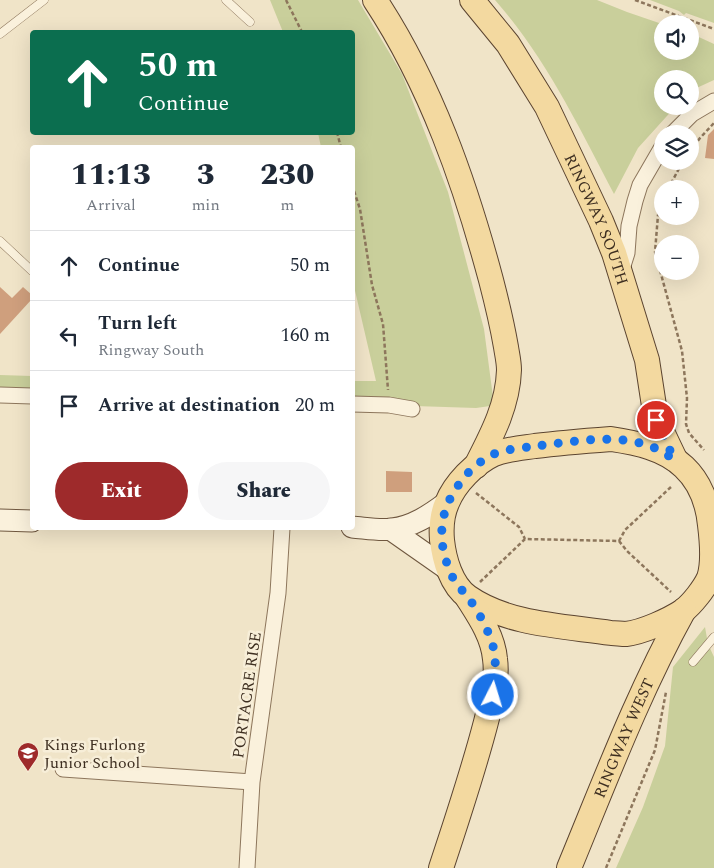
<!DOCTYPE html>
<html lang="en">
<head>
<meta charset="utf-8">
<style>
  :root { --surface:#fff; --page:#f6f6f7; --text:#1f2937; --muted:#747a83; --line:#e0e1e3; --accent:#9e2a2b }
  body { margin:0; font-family:Spectral,serif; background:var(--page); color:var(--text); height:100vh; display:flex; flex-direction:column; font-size:19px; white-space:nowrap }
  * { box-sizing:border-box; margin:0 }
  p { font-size:16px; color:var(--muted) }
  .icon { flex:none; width:28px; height:28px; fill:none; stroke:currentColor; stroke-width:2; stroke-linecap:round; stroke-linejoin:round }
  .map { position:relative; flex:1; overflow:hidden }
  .sheet { position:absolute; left:30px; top:145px; width:325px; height:385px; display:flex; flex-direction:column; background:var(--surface); border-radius:5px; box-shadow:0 5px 20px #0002 }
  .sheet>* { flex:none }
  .guide { position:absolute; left:30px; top:30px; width:325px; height:105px; border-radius:5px; box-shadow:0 5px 20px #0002; background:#0b6e4f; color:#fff; overflow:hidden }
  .fabs { position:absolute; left:654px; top:15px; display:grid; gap:10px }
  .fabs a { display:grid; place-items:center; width:45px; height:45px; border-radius:50%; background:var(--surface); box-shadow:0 5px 20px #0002; font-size:25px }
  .pin { position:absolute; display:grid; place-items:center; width:42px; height:42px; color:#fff; margin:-21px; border:2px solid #fff; border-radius:50%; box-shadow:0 1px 5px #0007 }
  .me { position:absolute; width:55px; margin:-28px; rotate:5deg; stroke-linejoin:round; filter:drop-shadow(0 0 4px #0008) }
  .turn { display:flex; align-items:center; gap:18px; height:105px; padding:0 25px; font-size:22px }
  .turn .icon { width:65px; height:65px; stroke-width:2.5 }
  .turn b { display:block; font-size:35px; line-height:42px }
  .eta { display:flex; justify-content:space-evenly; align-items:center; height:85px; text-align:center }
  .eta b { font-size:30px; font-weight:800; line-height:35px }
  .button { display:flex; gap:10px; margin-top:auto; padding:10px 25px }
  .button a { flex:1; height:58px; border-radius:30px; background:var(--accent); color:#fff; font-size:20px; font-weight:800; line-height:58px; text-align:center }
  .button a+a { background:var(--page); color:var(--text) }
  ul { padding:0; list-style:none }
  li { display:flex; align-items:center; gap:15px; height:70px; padding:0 25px; border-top:1px solid var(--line) }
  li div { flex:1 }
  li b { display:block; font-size:19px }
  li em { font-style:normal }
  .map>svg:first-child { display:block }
  .green { fill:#c9cf9b }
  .building { fill:#cf9f7d }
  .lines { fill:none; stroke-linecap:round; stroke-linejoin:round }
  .lane-casing { stroke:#8d765c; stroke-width:9 }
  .street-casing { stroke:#8d765c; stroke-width:17 }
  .secondary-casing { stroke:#6f573f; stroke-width:23 }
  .primary-casing { stroke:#5b4430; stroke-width:26 }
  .path { stroke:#8d765c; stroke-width:2.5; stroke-dasharray:4 2.5; stroke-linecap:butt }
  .lane { stroke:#faf1dc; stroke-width:8 }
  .street { stroke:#faf1dc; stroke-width:15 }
  .secondary { stroke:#faf1dc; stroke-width:21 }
  .primary { stroke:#f3d9a0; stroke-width:24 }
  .route { stroke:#1a73e8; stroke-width:9; stroke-dasharray:0 16.2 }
  .labels { text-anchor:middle; stroke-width:5; stroke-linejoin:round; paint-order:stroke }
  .street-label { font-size:16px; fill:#3d2e20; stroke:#f7eed8 }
  .poi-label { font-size:16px; fill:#3d2e20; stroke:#f7eed8; text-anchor:start }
</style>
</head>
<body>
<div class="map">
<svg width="714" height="868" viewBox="0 0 714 868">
  <rect width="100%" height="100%" fill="#f0e4c8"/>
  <!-- green -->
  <path class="green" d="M270,0H358L402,74L448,192L484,329L493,397L490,406L476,408L353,404V381H376L353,282L352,148L321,147L318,133L352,132V32H283Z
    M495,0H597L627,12L662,24V51H690V33L714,44V80L690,91V79H662V106H676L638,148L614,194C579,127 546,58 495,0Z
    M650,0H714V23L686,13L684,15L679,11Z
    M0,375L32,376V392L0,391Z
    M705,627L708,644L714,657V868H616L643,807L665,746L673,667Z"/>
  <!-- building -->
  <path class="building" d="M714,129V159L705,158L708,135Z
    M0,287L12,298L23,287L32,295V299L0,334Z
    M386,471L412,472V492H386Z"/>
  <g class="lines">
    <!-- lane casing -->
    <g class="lane-casing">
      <path id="lane" d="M226,0L250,22
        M0,34L44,0
        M0,241L32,271
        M693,662L714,637"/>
    </g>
    <!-- street casing -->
    <g class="street-casing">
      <path id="street" d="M672,134L692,114L714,101
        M621,272L627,253L629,226L635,201L640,185L662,147
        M0,395L32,396
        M352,404L389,405L412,409
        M63,769L252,782
        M247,868L252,782L278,593L282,528"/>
    </g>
    <!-- secondary casing -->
    <g class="secondary-casing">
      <path id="secondary" d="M0,520L32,521
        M352,527C365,528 380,531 392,529C412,527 430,515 446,503
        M390,529L450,571"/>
    </g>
    <!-- primary casing -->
    <g class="primary-casing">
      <g id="primary">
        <path d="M375,0C431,85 465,183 491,280C497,303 502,324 506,347C507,354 509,362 509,370C508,405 492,435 476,466"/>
        <path id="s1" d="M472,0L508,44L547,107L601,221L614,253L647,360L656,419L675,459"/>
        <path d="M611,439C637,443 664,448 684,467C700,482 708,504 710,525C712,541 714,563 709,578C704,589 692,604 683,611C669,620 643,632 626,634C621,634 616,633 611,633C565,626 508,625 468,597C451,585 444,559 442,540C441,528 442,514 447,503C455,483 475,463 494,454C507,449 521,448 535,446C560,443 585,441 611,439Z"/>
        <path d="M441,868C457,820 473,772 486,722C491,702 498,680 495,659C493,636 479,616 467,597"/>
        <path id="s2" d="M569,868C605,781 638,693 684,610"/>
      </g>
    </g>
    <!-- path -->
    <path class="path" d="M286,0L302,32
      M635,0L714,29
      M337,132L341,148
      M690,151L700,138L714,123
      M352,185L360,209L372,285L383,324L388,390
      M668,189L683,161
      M662,200L658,215L655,252L682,351L687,398L686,424L689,433L704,450
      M476,493L519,527L525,539
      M619,541L625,530L672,486
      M619,541L627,551L671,592
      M480,582L525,539L619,541
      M606,868L655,750L666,692"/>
    <!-- lane -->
    <use href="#lane" class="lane"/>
    <!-- street -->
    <use href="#street" class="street"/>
    <!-- secondary -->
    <use href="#secondary" class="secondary"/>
    <!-- primary -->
    <use href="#primary" class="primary"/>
  </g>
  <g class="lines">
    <!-- route -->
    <path class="route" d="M493,695C494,678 498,660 492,643C487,627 477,609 467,596C462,590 457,585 453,578C437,545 437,513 460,483C468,471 481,460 494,454C507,449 522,448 535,446C573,442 618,432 655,448C662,451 668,456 674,459L656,420"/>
  </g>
  <!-- icons -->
  <defs>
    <g id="school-pin" transform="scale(1.125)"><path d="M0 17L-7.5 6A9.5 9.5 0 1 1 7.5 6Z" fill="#9e2a2b" stroke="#f7eed8"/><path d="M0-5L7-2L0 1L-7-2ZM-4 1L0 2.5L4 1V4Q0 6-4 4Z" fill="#fff"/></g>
  </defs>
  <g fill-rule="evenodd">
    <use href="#school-pin" x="28" y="753"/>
  </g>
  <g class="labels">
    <!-- street labels -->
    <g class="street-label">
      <text dy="6" stroke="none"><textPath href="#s1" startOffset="254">RINGWAY SOUTH</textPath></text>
      <text transform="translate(246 695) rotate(-82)" y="6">PORTACRE RISE</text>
      <text dy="6" stroke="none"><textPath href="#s2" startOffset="141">RINGWAY WEST</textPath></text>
    </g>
    <!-- poi labels -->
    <g class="poi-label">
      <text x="44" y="750">Kings Furlong<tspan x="44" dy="18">Junior School</tspan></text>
    </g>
  </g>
</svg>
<div class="fabs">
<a><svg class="icon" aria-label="sound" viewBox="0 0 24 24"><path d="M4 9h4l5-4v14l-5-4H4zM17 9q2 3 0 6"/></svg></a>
<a><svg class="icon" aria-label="search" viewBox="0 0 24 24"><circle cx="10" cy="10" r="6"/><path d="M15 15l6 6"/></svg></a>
<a><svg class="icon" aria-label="layers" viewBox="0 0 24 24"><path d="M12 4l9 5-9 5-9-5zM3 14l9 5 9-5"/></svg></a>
<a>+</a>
<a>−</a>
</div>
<div class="pin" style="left:656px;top:420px;background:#d93025"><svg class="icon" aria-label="arrive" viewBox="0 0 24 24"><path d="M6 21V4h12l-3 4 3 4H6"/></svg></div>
<svg class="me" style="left:493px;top:695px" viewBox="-20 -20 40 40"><circle r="17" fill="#1a73e8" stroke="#fff" stroke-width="3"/><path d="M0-11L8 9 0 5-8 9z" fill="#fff"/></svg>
<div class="guide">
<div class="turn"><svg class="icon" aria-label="ahead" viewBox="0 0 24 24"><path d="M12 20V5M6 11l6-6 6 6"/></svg><div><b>50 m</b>Continue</div></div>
</div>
<section class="sheet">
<div class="eta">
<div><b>11:13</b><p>Arrival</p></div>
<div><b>3</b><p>min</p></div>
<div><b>230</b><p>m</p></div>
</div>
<ul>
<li><svg class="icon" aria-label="ahead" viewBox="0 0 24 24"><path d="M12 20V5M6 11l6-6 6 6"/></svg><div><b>Continue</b></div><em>50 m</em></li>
<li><svg class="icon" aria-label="left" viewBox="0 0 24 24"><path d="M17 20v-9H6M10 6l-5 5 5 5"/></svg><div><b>Turn left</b><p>Ringway South</p></div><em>160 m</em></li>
<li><svg class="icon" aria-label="arrive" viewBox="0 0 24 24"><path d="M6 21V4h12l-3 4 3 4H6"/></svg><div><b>Arrive at destination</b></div><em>20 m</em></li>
</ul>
<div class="button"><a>Exit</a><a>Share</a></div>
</section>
</div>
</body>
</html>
